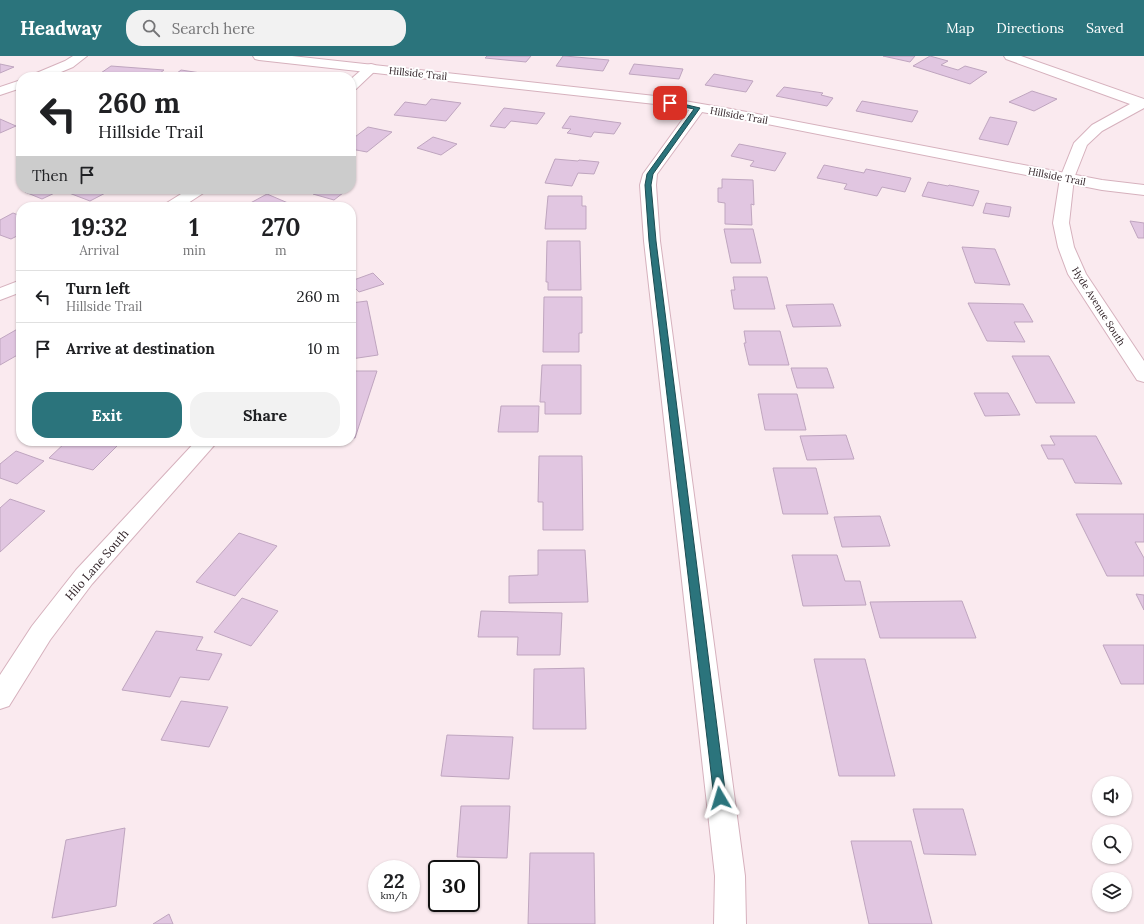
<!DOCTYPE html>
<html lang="en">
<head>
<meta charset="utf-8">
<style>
  :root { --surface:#fff; --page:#f2f2f2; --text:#202124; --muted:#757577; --line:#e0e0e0; --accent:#2b747c }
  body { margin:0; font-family:Lora,serif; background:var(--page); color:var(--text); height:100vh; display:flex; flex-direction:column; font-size:15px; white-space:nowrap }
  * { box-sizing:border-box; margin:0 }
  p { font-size:13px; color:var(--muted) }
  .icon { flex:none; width:22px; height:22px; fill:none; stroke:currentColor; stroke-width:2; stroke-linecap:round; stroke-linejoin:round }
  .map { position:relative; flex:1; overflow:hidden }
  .sheet { position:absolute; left:16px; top:146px; width:340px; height:244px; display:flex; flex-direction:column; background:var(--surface); border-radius:16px; box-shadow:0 1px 3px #0004 }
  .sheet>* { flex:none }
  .banner { position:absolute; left:16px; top:16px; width:340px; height:122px; border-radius:16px; box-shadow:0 1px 3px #0004; background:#fff; color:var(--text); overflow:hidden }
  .tools { position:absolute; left:1092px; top:720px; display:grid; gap:8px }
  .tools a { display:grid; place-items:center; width:40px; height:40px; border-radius:50%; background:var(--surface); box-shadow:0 1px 3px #0004; font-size:20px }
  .speed { position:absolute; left:368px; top:804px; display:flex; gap:8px; font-size:20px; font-weight:700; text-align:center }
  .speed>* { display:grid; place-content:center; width:52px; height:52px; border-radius:50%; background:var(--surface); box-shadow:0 1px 3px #0004; line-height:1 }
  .speed small { font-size:10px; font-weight:400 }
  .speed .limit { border:2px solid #111; border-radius:6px; background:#fff; color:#111 }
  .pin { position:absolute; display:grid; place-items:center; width:34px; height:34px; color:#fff; margin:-17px; border-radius:8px; box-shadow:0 2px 6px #0006 }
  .me { position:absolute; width:44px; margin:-22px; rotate:353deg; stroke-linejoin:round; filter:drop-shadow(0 0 3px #0008) }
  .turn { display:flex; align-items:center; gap:14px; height:84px; padding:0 16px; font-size:18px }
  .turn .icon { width:52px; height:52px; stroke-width:2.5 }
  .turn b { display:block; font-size:28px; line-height:34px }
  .then { display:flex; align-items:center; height:38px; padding:0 16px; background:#0003; gap:8px; font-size:15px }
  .eta { display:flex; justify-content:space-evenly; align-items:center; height:68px; text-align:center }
  .eta b { font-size:24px; font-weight:800; line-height:28px }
  .cta { display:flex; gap:8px; margin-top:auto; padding:8px 16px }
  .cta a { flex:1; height:46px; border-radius:16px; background:var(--accent); color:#fff; font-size:16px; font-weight:800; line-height:46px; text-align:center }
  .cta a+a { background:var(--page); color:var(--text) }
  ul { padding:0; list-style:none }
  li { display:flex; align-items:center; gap:12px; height:52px; padding:0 16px; border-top:1px solid var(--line) }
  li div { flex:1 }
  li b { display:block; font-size:15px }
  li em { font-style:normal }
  header { display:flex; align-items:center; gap:24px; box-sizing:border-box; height:56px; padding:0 20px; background:var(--accent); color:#fff }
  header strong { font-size:19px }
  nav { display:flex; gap:22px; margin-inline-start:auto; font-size:14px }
  .search { width:280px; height:36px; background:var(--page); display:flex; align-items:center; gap:10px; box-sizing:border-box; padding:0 14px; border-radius:16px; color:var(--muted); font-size:15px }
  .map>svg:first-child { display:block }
  .building { fill:#e1c6e1; stroke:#bfa5bf }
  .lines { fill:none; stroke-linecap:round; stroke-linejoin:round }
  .street-casing { stroke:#d6b1bd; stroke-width:2 }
  .secondary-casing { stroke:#d6b1bd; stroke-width:2 }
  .street { fill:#fff; fill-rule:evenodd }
  .secondary { fill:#fff; fill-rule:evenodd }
  .route { fill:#2b747c; stroke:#1c4b51 }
  .labels { text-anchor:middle; stroke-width:4; stroke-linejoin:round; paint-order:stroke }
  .far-street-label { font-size:10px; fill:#312328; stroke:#fff }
  .street-label { font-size:12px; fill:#312328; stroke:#fff }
</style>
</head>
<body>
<header>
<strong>Headway</strong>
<div class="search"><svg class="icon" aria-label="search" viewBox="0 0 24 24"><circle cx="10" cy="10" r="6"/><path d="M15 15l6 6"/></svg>Search here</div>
<nav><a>Map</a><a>Directions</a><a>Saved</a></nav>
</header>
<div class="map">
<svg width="1144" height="868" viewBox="0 0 1144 868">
  <rect width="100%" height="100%" fill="#faeaef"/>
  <!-- building -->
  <path class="building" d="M487,0H531L526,6L485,2Z
    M563,0H565L609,4L603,15L556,10Z
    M883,0H915L910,6Z
    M930,0L948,5L941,9L958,14L965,10L987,16L970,28L913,10Z
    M0,8L14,11L0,17Z
    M634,8L683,13L679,23L629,18Z
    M111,10L164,14L155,21H107L108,20L98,19Z
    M181,14L214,19L213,20L221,21H172Z
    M714,18L753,25L746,36L705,29Z
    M784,31L823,37L821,39L833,42L827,50L776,40Z
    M1032,35L1057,43L1034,55L1009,46Z
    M431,43L461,47L446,65L394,59L405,46L426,49Z
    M862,45L918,55L912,66L856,55Z
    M504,52L545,57L537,68L511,65L505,72L490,70Z
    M570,60L621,67L614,78L594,76L591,81L567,77L571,73L562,72Z
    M990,61L1017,66L1008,89L979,83Z
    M0,63L16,70L0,77Z
    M368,71L392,76L367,96L351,93V84Z
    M433,81L457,88L441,99L417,92Z
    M739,88L786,97L775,115L750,110L754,105L731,100Z
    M555,103L578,105L579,104L599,106L594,118L578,117L572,130L545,127Z
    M824,109L864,117L866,113L911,122L905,136L882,131L877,140L844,133L847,128L817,122Z
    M722,123L753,124L754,149L751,148L752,169L725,168V147L718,146V132H722Z
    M928,126L948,130L949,129L979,135L973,150L922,140Z
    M31,133H63L42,143L25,136Z
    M77,133H113L90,145L69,137Z
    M320,133H348L334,144L313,138Z
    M267,138L288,147L281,151H243Z
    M548,140H582V150H586V173H545Z
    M986,147L1011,151L1009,161L983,157Z
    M13,157L21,160V178L11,183L0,179V164Z
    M1130,165L1144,167V182H1138Z
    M724,173H753L761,207H731Z
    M547,185H580L581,234H548V226H546Z
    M962,191L995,193L1010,229L975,227Z
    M373,217L384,228L359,236L351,228V225Z
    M733,221H767L775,253H734L731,234H735Z
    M544,241H582V277H579V296H543Z
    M367,245L378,299L351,303V247Z
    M968,247L1023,248L1033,266H1014L1025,286L987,285Z
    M833,248L841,270L793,271L786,249Z
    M21,271V297L0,309V283Z
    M744,275H780L789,309H749L744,287H746Z
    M1012,300H1049L1075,347H1036Z
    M542,309H581V358H545V346H540Z
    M791,312H827L834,332H797Z
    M351,315H377L355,382H351Z
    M974,337H1008L1020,359L985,360Z
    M758,338H797L806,374H765Z
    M501,350H539L538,376H498Z
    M846,379L854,403L807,404L800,380Z
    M1050,380H1096L1122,428L1075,427L1063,403H1048L1041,389H1055Z
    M67,385H122L93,414L49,402Z
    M16,395L44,405L17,428L0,422V408Z
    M539,400H582L583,474H543V446H538Z
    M773,412H816L828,458H783Z
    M10,443L45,455L0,496V452Z
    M1076,458H1144V486H1135L1144,502V520H1107Z
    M880,460L890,490L842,491L834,461Z
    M239,477L277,490L235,540L196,526Z
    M538,494H585L588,546L509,547V520L538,519Z
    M792,499H837L845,525H860L866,549L803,550Z
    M1136,538L1144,539V554Z
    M242,542L278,555L251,590L214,576Z
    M962,545L976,582H880L870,546Z
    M481,555L562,557L560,599H517L518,581H478Z
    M156,575L203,581L196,594L222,598L209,624L180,621L170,641L122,634Z
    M1103,589H1144V628H1121Z
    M814,603H865L895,720H839Z
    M584,612L586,673H533L534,613Z
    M181,645L228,651L209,691L161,684Z
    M447,679L513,681L509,723L441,720Z
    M461,750H510L507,802L457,801Z
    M913,753H963L976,799L924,798Z
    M125,772L116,850L52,862L66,784Z
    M851,785H911L932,868H869Z
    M530,797H594L595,868H528Z
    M169,858L173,868H153Z"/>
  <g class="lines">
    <!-- street casing -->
    <g class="street-casing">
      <path id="street" d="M73,0H87L73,11L49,21H32L34,18L65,5Z
        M1004,0H1021L1144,43V52L1102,75L1087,89L1074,122L1069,167L1074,191L1086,218L1144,305V326L1137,324L1068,218L1058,191L1053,167L1060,122L1074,87L1092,69L1130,48L1006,3Z
        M371,8L375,9L377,12L375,15L356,33L351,34V23L367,9Z
        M21,24V32L0,39V31Z
        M698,48L703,49L705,52L657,118L656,129L660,185L745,820L746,868H714L715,820L644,185L640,129L643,118L693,49Z
        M189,133H208L205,136L182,151H163L165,148Z
        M21,224V236L0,244V232Z
        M196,385H218L92,528L50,584L9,650L0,653V619L32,570L76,514Z"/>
    </g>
    <!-- secondary casing -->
    <g class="secondary-casing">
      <path id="secondary" d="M253,0H292L655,40L731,53L1102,124L1144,129V139L1102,134L731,61L655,48L259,4L255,3Z"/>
    </g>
    <!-- street -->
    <use href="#street" class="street"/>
    <!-- secondary -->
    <use href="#secondary" class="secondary"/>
  </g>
  <!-- route -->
  <path class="route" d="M670,45L700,52L653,118L651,129L656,185L726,742L724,746L720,748L716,746L714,742L649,185L645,129L647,118L694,53L668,48L667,47Z"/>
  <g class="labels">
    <!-- far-street labels -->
    <g class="far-street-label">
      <text transform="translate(418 17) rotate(6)" y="4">Hillside Trail</text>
      <text transform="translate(739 59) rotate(10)" y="4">Hillside Trail</text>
      <text transform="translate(1057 120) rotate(11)" y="4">Hillside Trail</text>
      <text transform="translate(1099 250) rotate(58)" y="4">Hyde Avenue South</text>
    </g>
    <!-- street labels -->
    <g class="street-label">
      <text transform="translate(97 509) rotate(-49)" y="4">Hilo Lane South</text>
    </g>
  </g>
</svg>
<div class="tools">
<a><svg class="icon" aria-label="sound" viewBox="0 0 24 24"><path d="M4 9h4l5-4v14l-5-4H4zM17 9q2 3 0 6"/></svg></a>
<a><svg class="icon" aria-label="search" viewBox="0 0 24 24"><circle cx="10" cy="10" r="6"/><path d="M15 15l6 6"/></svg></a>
<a><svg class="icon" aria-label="layers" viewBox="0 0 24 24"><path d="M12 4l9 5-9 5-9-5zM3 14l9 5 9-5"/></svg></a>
</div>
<div class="speed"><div>22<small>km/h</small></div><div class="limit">30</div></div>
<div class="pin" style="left:670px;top:47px;background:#d93025"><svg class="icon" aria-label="arrive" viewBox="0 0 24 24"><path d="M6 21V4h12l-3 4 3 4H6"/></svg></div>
<svg class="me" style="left:720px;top:742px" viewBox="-20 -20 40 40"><path d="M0-17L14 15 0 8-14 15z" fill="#2b747c" stroke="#fff" stroke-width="4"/></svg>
<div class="banner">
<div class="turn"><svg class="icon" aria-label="left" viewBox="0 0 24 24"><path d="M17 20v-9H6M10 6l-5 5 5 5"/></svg><div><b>260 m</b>Hillside Trail</div></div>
<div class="then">Then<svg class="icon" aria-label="arrive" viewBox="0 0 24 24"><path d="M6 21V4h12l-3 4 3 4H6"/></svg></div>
</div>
<section class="sheet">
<div class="eta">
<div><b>19:32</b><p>Arrival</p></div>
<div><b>1</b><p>min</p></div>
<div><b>270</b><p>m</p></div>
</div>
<ul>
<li><svg class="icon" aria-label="left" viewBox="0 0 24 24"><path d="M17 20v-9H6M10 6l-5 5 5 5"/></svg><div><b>Turn left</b><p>Hillside Trail</p></div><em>260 m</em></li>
<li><svg class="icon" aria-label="arrive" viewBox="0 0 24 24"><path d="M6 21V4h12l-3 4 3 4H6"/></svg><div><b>Arrive at destination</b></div><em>10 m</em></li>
</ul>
<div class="cta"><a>Exit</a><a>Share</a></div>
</section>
</div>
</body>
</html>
